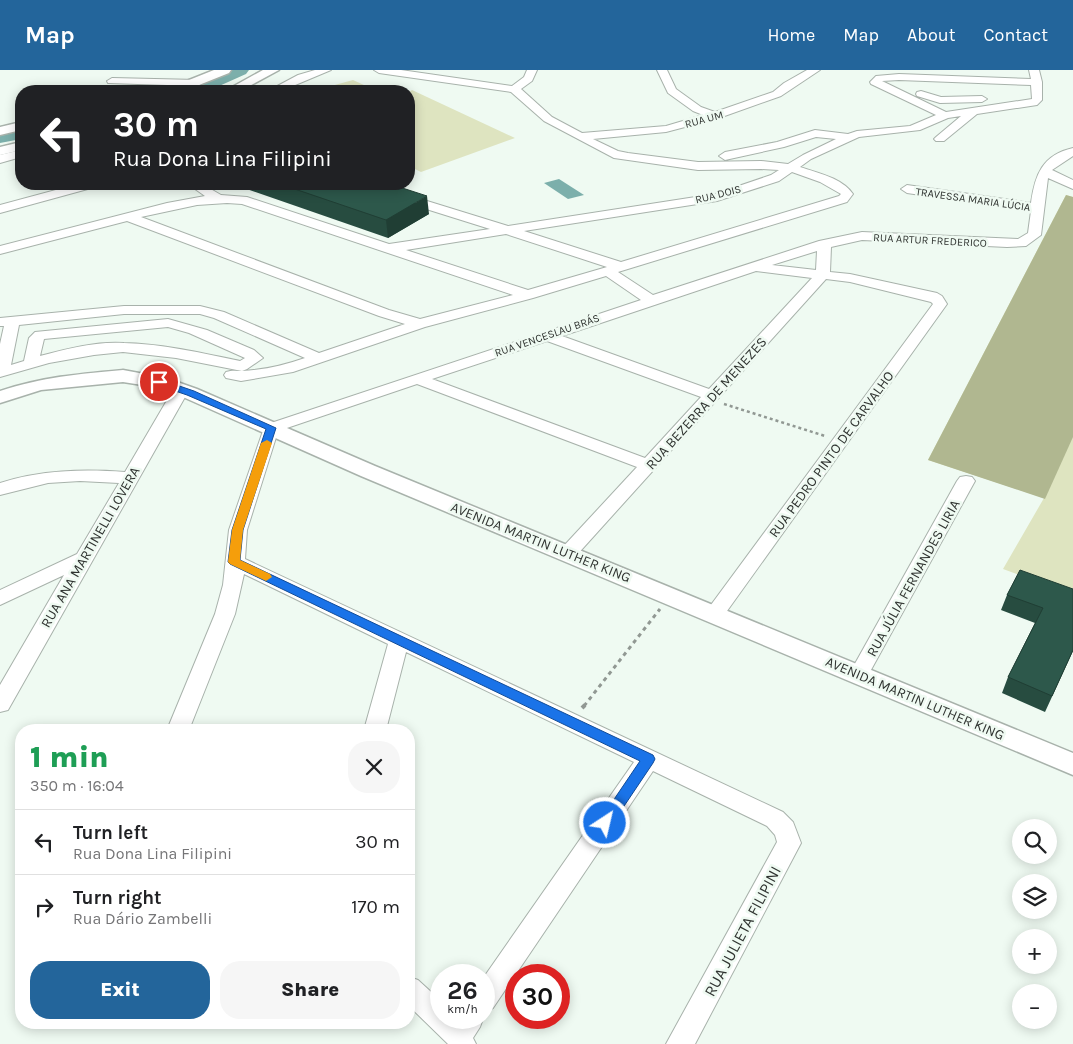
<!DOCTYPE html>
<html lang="en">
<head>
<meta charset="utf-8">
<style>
  :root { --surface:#fff; --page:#f6f6f6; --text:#202124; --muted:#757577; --line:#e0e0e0; --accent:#23659b }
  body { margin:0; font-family:Karla,sans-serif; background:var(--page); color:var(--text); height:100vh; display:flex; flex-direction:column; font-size:19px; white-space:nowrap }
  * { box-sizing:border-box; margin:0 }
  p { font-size:16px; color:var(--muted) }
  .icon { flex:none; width:28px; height:28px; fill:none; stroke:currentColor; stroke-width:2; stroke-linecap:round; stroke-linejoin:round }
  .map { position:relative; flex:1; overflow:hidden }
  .panel { position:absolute; left:15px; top:654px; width:400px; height:305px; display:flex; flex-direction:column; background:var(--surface); border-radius:20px; box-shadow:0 2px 12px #0003 }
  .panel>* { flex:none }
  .guide { position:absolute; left:15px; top:15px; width:400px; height:105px; border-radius:20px; box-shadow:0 2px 12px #0003; background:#202124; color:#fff; overflow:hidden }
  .fabs { position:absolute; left:1012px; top:749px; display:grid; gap:10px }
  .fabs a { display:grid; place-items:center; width:45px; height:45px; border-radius:50%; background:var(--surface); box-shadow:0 2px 12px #0003; font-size:25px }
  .speed { position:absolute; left:430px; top:894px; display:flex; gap:10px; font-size:25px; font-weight:700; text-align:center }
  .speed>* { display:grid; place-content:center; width:65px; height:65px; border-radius:50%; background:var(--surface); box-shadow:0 2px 12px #0003; line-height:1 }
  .speed small { font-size:12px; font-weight:400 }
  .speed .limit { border:8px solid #d22; background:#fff; color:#111 }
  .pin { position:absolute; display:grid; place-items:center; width:42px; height:42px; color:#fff; margin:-21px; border:2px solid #fff; border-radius:50%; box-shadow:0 1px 5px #0007 }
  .me { position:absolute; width:55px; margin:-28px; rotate:35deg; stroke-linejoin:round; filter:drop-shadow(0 0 4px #0008) }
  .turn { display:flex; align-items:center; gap:18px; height:105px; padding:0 15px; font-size:22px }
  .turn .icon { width:65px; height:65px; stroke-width:2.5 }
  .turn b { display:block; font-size:35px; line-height:42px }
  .round { display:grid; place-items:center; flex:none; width:52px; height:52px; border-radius:20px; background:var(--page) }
  .headline { display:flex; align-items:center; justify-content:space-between; height:85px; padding:0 15px }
  h1 { font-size:30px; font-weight:800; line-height:38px; color:#1e9e55 }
  .primary-button { display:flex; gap:10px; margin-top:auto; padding:10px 15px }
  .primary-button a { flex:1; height:58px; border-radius:20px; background:var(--accent); color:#fff; font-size:20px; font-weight:800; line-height:58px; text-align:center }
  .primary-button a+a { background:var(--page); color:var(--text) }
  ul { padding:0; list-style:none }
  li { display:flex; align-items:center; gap:15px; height:65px; padding:0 15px; border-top:1px solid var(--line) }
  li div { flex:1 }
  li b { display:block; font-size:19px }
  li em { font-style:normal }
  header { display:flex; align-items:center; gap:30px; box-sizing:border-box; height:70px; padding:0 25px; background:var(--accent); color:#fff }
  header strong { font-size:24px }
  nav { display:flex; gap:28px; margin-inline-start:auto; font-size:18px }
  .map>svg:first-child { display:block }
  .green { fill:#dee4c0 }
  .forest { fill:#b0b790 }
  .water { fill:#7cafab }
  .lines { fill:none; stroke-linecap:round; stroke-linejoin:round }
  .river { fill:#7cafab; fill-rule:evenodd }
  .minor-casing { stroke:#a8b2ab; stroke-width:2 }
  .major-casing { stroke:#a8b2ab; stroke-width:3 }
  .path-far2 { stroke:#919893; stroke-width:2.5; stroke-dasharray:3 3; stroke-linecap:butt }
  .path-far1 { stroke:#919893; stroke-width:3; stroke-dasharray:4 4; stroke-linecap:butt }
  .path { stroke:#919893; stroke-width:4; stroke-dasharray:5 5; stroke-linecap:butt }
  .minor { fill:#fff; fill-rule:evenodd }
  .major { fill:#fff; fill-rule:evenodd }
  .wall { fill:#274c40 }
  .shaded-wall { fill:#203e34 }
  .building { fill:#2d584b; stroke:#203e34 }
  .route { fill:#1a73e8; stroke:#114b97 }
  .slow { fill:#f59e0b }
  .labels { text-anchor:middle; stroke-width:5; stroke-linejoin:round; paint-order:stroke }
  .far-street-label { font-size:11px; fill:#303431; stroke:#effaf2 }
  .street-label { font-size:14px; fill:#303431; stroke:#effaf2 }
  .near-street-label { font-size:16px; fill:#303431; stroke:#effaf2 }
</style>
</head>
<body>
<header>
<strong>Map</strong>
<nav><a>Home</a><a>Map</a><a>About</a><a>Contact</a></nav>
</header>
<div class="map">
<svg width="1073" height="974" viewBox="0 0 1073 974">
  <rect width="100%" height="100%" fill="#effaf2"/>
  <!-- green -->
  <path class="green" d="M353,10L377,21H313Z
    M412,20L515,68L421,102L409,96V22Z
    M1066,125L1073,127V525L1003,499L1044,428L928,390Z"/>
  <!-- forest -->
  <path class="forest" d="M1066,125L1073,127V367L1045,429L928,390Z"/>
  <!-- water -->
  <path class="water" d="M559,109L584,125L568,129L544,113Z"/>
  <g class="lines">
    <!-- river -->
    <path class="river" d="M225,0H249L246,4L208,21H184L187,17Z
      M21,57V69L0,73V61Z"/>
    <!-- minor casing -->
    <g class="minor-casing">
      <path id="minor" d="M315,0H331L281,21H268L298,5Z
        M374,0H401L512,16L524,7L527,0H537L532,11L521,19L552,47L582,63L666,56L703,45L693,41L668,23L657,0H667L676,19L701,37L715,42L773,22L784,13L807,0H820L781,26L719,48L666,62L593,69L618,81L628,83L698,92L761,91L788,94L803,85L836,69L816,67L784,77L725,90L719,86L725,82L777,72L815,60L848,64L857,61L910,56L936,45L871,14L870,12L876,6L899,4L1031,9L1029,0H1039L1042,12V30L1037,35L977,44L944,71H936L934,69L936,67L961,46L948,48L920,60L859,67L811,89L800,97C818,103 842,108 853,124L847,132L618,202L653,225L819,171L862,162L1018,169L1028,163L1031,141L907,123L901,119L907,115L1031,133C1035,105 1042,85 1073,78V86L1052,100L1073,110V119L1048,108L1041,165L1026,176L1007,177L862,170L831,177L830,202L850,204L937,223L942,226L947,234L722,548L715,550L708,548L705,543L933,234L931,232L850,212L826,209L575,487L568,489L561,487L559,483L561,479L637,397L417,314L278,361L247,460L245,489L783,742L793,752L801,773L695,974H666L777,772L775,765L767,756L653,701L493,938L484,942V907L634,692L406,582L386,660H364L388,574L244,504L235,544L189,660H167L215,544L223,515L229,460L265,355L641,230L606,206L533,228L425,257L293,302L241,311L226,308L224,305L226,302C232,300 237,301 242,301C264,300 285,295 305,288L214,248L200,244H124L19,255L11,295L24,291L29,268L35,262L168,249L207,260L254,280L263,288L247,299L242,301L176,288L123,282L94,285L49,293L0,307V274L4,256H0V248L124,236H200L224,242L319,283L405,254L379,246L127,151L0,184V176L167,133L205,126L188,114H202L221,125L247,127L389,174L490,159L356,117L354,114H372L508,156L715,124L771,105L779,100L761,99L698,100L614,88L544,51L511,22L379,3ZM899,10L1031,15L1032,29L946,42L882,11ZM792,102L820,112L841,124L839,126L621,192L524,161L717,131L779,111ZM227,133L242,134L513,225L420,249L389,240L141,147L197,135ZM506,164L607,197L528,220L406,180ZM817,181L816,200L772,195ZM756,201L812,208L709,319L562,266ZM168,257L189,263L245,288L240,291C202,283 163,274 124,273C97,271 66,279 40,286L44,269ZM547,271L701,327L645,388L432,309Z
        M112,8L197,10L202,13L197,16L108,13L107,11Z
        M921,21L941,27L982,26L987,29L982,32L940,33L917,26L916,24L917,22Z
        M21,80V87L0,93V85Z
        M78,114H97L95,117L0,143V135Z
        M181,315L187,317L189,320L8,640L0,642V615L64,505L0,535V520L77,484L119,413L80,411L48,413L0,425V413C41,400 82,399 125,402L173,320L175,317Z
        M966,406L972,407L975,411L866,609L859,612L852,609L849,604L852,599L957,411L960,407Z
        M409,907L418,910L441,931V948L484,946L480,957L473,968L476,974H448L409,936Z"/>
    </g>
    <!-- major casing -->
    <g class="major-casing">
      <path id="major" d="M214,0H231L229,3L184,21H167L169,18Z
        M263,0H279L240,21H225Z
        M21,52V60L0,65V57Z
        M21,72V80L0,85V77Z
        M123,300L166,308L197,319L375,396L1073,683V705L361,406L183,327L155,317L123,312L41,320L0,333V321C43,307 78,304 123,300Z"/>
    </g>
    <!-- path-far2 -->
    <path class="path-far2" d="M724,334L825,366"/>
    <!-- path-far1 -->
    <path class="path-far1" d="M584,636L660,539"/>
    <!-- path -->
    <path class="path" d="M582,638L585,635"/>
    <!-- minor -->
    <use href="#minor" class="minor"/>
    <!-- major -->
    <use href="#major" class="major"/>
  </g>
  <!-- wall -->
  <path class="wall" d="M238,114H390L429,144L388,168L238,116Z
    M1020,500L1073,581L1045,642L1002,623L1008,607L1035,553L1001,540L1007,525Z"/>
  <!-- shaded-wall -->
  <path class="shaded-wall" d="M427,126L429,144L388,168L386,150Z"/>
  <!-- building -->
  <path class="building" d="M280,114H390L427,126L386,150Z
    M1020,500L1073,519V580L1052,626L1008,607L1043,538L1007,525Z"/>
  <!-- route -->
  <path class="route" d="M159,309L194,321L276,358L243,460L240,490L653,685L655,689L653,693L610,757L605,759L600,757L598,753L640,691L230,494L228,492L232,460L266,359L187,325L155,314V310Z"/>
  <!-- slow -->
  <path class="slow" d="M267,370L272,373L243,460L240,490L270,504L272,507L266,511L230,494L228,492L232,460L261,373Z"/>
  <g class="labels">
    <!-- far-street labels -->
    <g class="far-street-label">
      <text transform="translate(704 49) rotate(-15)" y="4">RUA UM</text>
      <text transform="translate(718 124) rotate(-14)" y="4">RUA DOIS</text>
      <text transform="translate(973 129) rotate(8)" y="4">TRAVESSA MARIA LÚCIA</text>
      <text transform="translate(930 170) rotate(3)" y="4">RUA ARTUR FREDERICO</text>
      <text transform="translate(547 265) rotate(-19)" y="4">RUA VENCESLAU BRÁS</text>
    </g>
    <!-- street labels -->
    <g class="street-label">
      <text transform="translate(706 333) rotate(-48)" y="5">RUA BEZERRA DE MENEZES</text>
      <text transform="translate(831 384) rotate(-54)" y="5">RUA PEDRO PINTO DE CARVALHO</text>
      <text transform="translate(541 472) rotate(22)" y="5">AVENIDA MARTIN LUTHER KING</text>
      <text transform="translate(90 477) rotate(-60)" y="5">RUA ANA MARTINELLI LOVERA</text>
      <text transform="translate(913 508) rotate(-61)" y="5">RUA JÚLIA FERNANDES LIRIA</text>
      <text transform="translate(915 628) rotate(23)" y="5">AVENIDA MARTIN LUTHER KING</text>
    </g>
    <!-- near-street labels -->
    <g class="near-street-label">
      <text transform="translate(742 861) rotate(-62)" y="6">RUA JULIETA FILIPINI</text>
    </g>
  </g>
</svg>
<div class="fabs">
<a><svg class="icon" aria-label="search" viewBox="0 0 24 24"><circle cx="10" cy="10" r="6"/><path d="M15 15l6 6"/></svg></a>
<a><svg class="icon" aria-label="layers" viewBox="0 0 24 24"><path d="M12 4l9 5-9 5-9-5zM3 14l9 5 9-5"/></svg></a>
<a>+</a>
<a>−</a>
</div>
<div class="speed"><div>26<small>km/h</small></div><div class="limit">30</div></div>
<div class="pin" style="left:159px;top:312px;background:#d93025"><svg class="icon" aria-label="arrive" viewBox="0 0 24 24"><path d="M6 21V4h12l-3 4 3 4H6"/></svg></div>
<svg class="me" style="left:605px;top:753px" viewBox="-20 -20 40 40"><circle r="17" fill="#1a73e8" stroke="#fff" stroke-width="3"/><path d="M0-11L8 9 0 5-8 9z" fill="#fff"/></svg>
<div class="guide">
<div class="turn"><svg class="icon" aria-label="left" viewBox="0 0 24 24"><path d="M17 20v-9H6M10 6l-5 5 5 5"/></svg><div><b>30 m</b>Rua Dona Lina Filipini</div></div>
</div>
<section class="panel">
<div class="headline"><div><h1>1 min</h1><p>350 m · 16:04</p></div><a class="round"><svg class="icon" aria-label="close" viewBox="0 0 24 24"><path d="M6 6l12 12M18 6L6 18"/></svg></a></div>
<ul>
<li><svg class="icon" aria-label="left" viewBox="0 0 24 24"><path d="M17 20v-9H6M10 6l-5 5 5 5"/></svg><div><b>Turn left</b><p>Rua Dona Lina Filipini</p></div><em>30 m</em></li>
<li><svg class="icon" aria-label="right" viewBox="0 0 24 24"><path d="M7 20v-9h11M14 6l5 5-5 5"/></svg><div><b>Turn right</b><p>Rua Dário Zambelli</p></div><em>170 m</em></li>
</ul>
<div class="primary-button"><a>Exit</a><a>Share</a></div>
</section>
</div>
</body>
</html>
